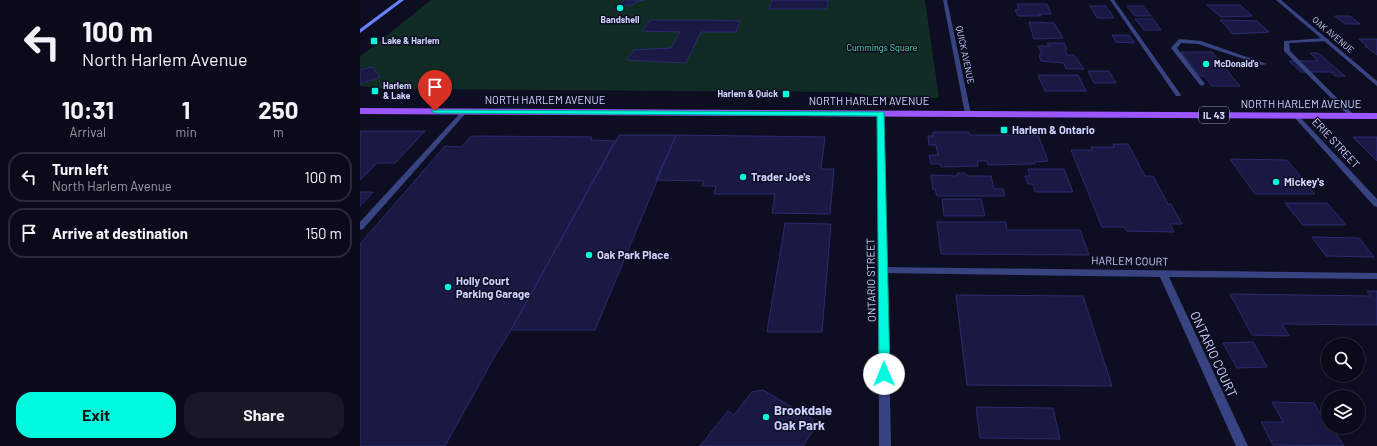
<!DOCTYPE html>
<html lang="en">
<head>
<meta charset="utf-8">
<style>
  :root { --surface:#0a0a1a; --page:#181827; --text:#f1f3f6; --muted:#999aa2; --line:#2a2b39; --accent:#00fade }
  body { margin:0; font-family:Barlow,sans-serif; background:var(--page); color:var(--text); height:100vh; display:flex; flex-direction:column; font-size:15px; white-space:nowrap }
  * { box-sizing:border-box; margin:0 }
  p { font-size:13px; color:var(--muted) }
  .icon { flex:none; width:22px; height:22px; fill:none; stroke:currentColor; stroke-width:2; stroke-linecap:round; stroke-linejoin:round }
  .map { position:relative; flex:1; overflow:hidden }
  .sheet { display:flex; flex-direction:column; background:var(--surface); width:360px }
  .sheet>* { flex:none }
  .hud { background:#0a0a1a; color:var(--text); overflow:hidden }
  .tools { position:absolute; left:961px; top:338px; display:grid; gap:8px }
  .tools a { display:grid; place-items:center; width:44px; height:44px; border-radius:50%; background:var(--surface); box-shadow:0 2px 10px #0003,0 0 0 1px var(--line); font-size:20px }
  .pin { position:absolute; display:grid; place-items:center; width:34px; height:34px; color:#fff; margin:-41px -17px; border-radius:50% 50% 50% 0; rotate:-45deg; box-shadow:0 0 4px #0007 }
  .pin .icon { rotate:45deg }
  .me { position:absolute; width:44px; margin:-22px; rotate:359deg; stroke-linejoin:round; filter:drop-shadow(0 0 3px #0008) }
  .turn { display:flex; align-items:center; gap:14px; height:84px; padding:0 16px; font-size:18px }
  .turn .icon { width:52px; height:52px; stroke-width:2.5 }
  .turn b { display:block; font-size:28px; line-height:34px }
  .eta { display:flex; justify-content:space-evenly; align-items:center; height:68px; text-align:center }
  .eta b { font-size:24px; font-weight:700; line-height:28px }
  .cta { display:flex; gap:8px; margin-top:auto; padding:8px 16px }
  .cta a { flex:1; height:46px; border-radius:16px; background:var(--accent); color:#111; font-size:16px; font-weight:700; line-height:46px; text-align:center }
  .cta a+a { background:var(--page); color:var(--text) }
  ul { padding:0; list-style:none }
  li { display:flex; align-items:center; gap:12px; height:50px; margin:0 8px 6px; padding:0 8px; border:2px solid var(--line); border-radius:16px }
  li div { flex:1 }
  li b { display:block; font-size:15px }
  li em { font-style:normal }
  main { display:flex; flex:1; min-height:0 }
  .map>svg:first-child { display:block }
  .green { fill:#102c25 }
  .building { fill:#191944; stroke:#2b2c70 }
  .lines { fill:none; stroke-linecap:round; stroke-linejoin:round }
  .lane { fill:#384482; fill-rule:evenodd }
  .street { fill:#384482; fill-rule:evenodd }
  .secondary { fill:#6682ff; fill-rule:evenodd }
  .primary { fill:#9c56ff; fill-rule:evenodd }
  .route { fill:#00fade; stroke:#00a290 }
  .poi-dot { fill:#00fade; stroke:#0d0e22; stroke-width:1.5 }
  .labels { text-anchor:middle; stroke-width:3; stroke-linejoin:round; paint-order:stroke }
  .far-poi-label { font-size:9px; font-weight:bold; fill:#cfd3ff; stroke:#0d0e22; text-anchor:start }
  .far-street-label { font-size:9px; fill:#cfd3ff; stroke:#0d0e22 }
  .far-park-label { font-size:9px; fill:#59e1a2; stroke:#0d0e22 }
  .shield { fill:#0d0e22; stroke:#9598bd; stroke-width:1 }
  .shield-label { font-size:10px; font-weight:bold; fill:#cfd3ff }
  .street-label { font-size:11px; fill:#cfd3ff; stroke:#0d0e22 }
  .poi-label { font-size:11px; font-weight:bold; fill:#cfd3ff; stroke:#0d0e22; text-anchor:start }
  .near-street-label { font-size:13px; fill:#cfd3ff; stroke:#0d0e22 }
  .near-poi-label { font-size:13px; font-weight:bold; fill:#cfd3ff; stroke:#0d0e22; text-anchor:start }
</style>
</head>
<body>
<main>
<section class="sheet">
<div class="hud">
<div class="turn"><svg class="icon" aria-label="left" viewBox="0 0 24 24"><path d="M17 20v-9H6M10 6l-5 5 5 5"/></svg><div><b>100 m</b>North Harlem Avenue</div></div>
</div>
<div class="eta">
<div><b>10:31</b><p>Arrival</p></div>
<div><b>1</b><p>min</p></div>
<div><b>250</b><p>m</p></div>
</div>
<ul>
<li><svg class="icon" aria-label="left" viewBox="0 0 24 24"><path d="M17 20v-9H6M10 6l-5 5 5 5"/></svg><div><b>Turn left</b><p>North Harlem Avenue</p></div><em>100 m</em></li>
<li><svg class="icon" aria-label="arrive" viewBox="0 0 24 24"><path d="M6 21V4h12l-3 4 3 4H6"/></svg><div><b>Arrive at destination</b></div><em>150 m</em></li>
</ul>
<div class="cta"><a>Exit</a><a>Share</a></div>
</section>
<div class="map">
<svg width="1017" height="446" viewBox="0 0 1017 446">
  <rect width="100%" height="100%" fill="#0d0e22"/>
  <!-- green -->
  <path class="green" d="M71,0H565L579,98H525L487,92L25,89L0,86V57Z"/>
  <!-- building -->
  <path class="building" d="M264,0H285L275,2L273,5H265L261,11L255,10Z
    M412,0H468L467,9H409Z
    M657,4H687L691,14H679L681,16H658L655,10L659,9Z
    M847,5H880L892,16L861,17Z
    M730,6H746L754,18H737Z
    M767,6H783L791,16H775Z
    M975,16H990L1000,24H985Z
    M775,19H793L801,30H784Z
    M290,20H347L380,21L376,32H341L326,63L267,60L274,50L311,48L320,32L282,31Z
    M860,20L897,21L909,32L873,34Z
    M669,22L694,23L703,38L674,39Z
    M752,35H769L774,43L756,42Z
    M999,39H1017V55L1005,46H1007Z
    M687,43H704L707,49H705L707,55H714L724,69H706L704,63L681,61L679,55L682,54L678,46H689Z
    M821,52H852L880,86H852L844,76H840Z
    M950,53H958L985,76H975L971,72H941L929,61H958Z
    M12,67L20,77L0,84V70Z
    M728,71H749L756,83H734Z
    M678,75H718L726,91H685Z
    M0,131H65L35,163H17L0,180Z
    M573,132H609L610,135H678L688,161L674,162L675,164L628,165L627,161H617L618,166L581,167L580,164H571L569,155H578L576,145H569L568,136H573Z
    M259,135H316L235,330H151Z
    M316,135L465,137L461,169H474L470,214L412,213L415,194H354L356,186H342L344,181L296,180Z
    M111,136L232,137L231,140L255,141L151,330L136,354L85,446H0V244L85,146L102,147Z
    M993,137H1017V161Z
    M753,144H768L785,176H793L808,204H811L822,224H810L814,232L767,231L764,227H742L711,150H732L731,147H754Z
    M870,159L927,160L955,194H895Z
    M668,169H704L713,192H675L673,184H668L665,176H670Z
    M598,173H604L608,176H631L634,189H643L645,196H577L575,189H573L571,175L596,176Z
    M0,192H13L0,206Z
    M582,199H621L625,216H584Z
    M925,203H967L986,225H943Z
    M577,222H646L647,230H720L729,255L581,254Z
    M425,223L471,224L462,332H407Z
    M952,237L999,238L1014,257L966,256Z
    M1007,291H1017V325L922,324L929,336L892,335L870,294L1011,296Z
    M596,295L723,296L752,386L607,385Z
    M893,342L907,367L877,368L863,343Z
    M403,390L452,419L454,429L443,446H340L368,411L374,415L392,392Z
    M912,402L954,403L966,423H968V427H972L984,446L913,445L901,422H923Z
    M616,407L693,408L700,439L620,438Z"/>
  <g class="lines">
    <!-- lane -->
    <path class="lane" d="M750,0H754L821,95L820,96H816Z
      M966,38L969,40L968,41L929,43L930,51L994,115V117H990L924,51V41Z
      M820,39L841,41L907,64L902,65L838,44L821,43L817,48L845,84L842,86L840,85L811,48L818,40Z
      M105,109L107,110V112L3,229L0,230V222L103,110Z
      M523,267L1017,273V279L809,277L888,446H876L800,277L523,273L520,272L519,270L520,268Z"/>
    <!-- street -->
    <path class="street" d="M583,0H587L611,114L608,116L605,114Z
      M916,0H921L1017,81V86Z
      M521,111L524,113L531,446H519L518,113Z
      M936,114L938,115L1017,199V207L1014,206L934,117V115Z"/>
    <!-- secondary -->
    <path class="secondary" d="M39,0H44L0,33V29Z"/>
    <!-- primary -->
    <path class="primary" d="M0,108L1017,113V119L0,114Z"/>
  </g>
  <!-- route -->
  <path class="route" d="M72,110L524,112L530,374L528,377L524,379L520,377L519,374L517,116L75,113L71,111Z"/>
  <!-- markers -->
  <g class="poi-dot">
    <circle cx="260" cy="8" r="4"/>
    <rect x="10" y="37" width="8" height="8" rx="2"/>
    <circle cx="846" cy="64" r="4"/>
    <rect x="11" y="87" width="8" height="8" rx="2"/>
    <rect x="422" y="90" width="8" height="8" rx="2"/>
    <rect x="640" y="126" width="8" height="8" rx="2"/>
    <circle cx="383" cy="177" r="4"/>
    <circle cx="916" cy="182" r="4"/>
    <circle cx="229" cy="255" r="4"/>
    <circle cx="88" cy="287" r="4"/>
    <circle cx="406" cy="417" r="4"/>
  </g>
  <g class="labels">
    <!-- far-poi labels -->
    <g class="far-poi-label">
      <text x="260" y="23" text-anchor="middle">Bandshell</text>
      <text x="22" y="44">Lake &amp; Harlem</text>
      <text x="854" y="67">McDonald's</text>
      <text x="23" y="89">Harlem<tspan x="23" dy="10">&amp; Lake</tspan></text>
      <text x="418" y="97" text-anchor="end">Harlem &amp; Quick</text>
    </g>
    <!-- far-street labels -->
    <g class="far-street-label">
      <text transform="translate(973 35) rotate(40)" y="3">OAK AVENUE</text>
      <text transform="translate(605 55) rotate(78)" y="3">QUICK AVENUE</text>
    </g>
    <!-- far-park labels -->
    <g class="far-park-label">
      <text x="522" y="51">Cummings Square</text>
    </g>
    <!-- shield labels -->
    <rect class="shield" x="839" y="107" width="30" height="16" rx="3"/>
    <g class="shield-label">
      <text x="854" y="119">IL 43</text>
    </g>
    <!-- street labels -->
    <g class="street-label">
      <text x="185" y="104">NORTH HARLEM AVENUE</text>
      <text x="509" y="105">NORTH HARLEM AVENUE</text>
      <text x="941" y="108">NORTH HARLEM AVENUE</text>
      <text transform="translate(976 143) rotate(47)" y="4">ERIE STREET</text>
      <text transform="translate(770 261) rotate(1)" y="4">HARLEM COURT</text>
      <text transform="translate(511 280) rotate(-91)" y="4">ONTARIO STREET</text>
    </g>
    <!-- poi labels -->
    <g class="poi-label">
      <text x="652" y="134">Harlem &amp; Ontario</text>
      <text x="391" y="181">Trader Joe's</text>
      <text x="924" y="186">Mickey's</text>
      <text x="237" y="259">Oak Park Place</text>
      <text x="96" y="285">Holly Court<tspan x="96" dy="13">Parking Garage</tspan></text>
    </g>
    <!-- near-street labels -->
    <g class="near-street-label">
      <text transform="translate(854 354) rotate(65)" y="5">ONTARIO COURT</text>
    </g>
    <!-- near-poi labels -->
    <g class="near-poi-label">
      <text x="414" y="415">Brookdale<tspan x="414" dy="15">Oak Park</tspan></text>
    </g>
  </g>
</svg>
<div class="tools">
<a><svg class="icon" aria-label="search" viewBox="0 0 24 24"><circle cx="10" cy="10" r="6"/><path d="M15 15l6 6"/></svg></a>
<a><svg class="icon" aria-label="layers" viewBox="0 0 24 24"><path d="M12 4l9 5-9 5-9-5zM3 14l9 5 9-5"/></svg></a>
</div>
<div class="pin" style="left:75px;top:111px;background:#d93025"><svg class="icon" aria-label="arrive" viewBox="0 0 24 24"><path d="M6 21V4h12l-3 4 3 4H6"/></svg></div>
<svg class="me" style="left:524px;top:374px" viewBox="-20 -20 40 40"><circle r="19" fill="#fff"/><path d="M0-13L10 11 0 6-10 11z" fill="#00fade"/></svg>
</div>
</main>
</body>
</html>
